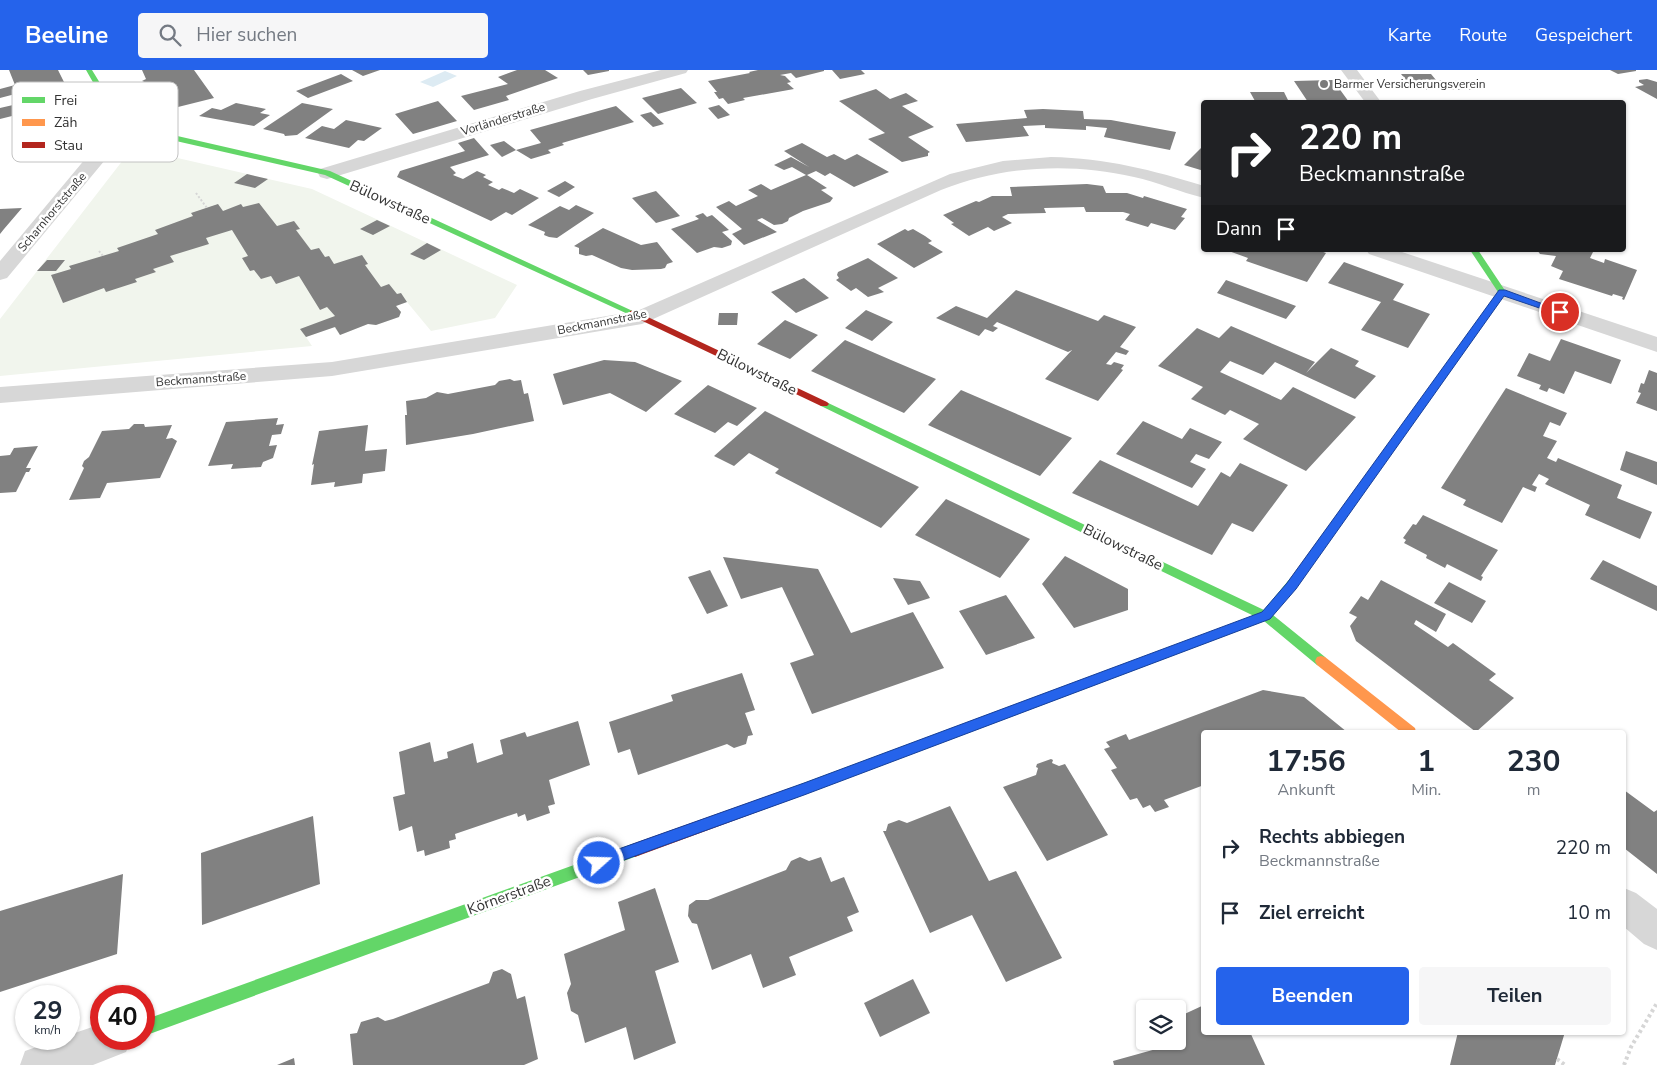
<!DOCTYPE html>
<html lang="de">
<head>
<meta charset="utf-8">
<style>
  :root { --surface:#fff; --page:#f6f6f7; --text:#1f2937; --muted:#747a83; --accent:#2563eb }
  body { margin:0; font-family:"Nunito Sans",sans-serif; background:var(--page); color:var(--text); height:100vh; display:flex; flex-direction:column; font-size:19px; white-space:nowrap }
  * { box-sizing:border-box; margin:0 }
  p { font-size:16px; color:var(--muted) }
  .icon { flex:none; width:28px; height:28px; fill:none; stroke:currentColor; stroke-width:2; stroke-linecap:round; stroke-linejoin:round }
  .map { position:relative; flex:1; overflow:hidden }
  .sheet { position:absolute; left:1201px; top:660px; width:425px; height:305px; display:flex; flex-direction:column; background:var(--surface); border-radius:5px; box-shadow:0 1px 4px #0004 }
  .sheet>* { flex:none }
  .banner { position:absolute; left:1201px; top:30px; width:425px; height:152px; border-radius:5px; box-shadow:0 1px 4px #0004; background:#202124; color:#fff; overflow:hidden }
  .buttons { position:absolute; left:1136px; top:930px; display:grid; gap:10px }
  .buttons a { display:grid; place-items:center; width:50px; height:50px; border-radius:5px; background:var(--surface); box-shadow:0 1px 4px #0004; font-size:25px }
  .speed { position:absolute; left:15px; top:915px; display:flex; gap:10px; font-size:25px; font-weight:700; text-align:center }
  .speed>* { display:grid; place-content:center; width:65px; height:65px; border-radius:50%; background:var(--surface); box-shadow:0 1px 4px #0004; line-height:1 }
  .speed small { font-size:12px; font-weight:400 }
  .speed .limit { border:8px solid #d22; background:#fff; color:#111 }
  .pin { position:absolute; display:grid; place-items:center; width:42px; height:42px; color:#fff; margin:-21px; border:2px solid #fff; border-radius:50%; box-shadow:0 1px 5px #0007 }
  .me { position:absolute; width:55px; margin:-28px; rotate:70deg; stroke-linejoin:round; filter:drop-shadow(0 0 4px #0008) }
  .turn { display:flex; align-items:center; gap:18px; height:105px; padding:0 15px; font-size:22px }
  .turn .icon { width:65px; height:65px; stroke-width:2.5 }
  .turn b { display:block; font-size:35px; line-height:42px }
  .then { display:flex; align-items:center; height:48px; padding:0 15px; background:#0003; gap:10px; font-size:19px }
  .eta { display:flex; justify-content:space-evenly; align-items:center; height:85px; text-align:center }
  .eta b { font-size:30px; font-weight:700; line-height:35px }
  .cta { display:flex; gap:10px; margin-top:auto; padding:10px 15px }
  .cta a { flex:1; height:58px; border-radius:5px; background:var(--accent); color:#fff; font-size:20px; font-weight:700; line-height:58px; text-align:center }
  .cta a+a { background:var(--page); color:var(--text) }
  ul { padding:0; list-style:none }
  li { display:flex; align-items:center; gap:15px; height:65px; padding:0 15px }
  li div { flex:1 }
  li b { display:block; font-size:19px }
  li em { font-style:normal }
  header { display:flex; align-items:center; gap:30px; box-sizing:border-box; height:70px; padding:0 25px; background:var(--accent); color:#fff }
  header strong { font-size:24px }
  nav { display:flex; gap:28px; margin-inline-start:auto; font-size:18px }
  .search { width:350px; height:45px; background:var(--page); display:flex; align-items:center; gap:12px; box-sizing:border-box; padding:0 18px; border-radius:5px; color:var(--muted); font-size:19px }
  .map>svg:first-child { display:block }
  .green { fill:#f1f5ed }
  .water { fill:#ddebf3 }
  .building { fill:#818181 }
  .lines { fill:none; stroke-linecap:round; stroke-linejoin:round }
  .path-far1 { stroke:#d6d6d6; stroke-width:2; stroke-dasharray:2 2; stroke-linecap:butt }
  .path { stroke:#d6d6d6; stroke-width:4; stroke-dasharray:3 3; stroke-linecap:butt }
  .street { fill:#d7d7d7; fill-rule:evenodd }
  .fast { fill:#63d668; fill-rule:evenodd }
  .slow { fill:#ff974d; fill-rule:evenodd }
  .jam { fill:#b3261e; fill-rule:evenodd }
  .route { fill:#2563eb; stroke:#184099 }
  .poi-dot { fill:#7a7a7a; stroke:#fff; stroke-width:2 }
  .labels { text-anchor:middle; stroke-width:5; stroke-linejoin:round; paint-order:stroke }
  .far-poi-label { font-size:12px; fill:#333; stroke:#fff; text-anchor:start }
  .far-street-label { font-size:12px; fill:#333; stroke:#fff }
  .street-label { font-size:15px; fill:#333; stroke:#fff }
  .key { fill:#fff; stroke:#c2c2c2; stroke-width:1 }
  .key-label { font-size:14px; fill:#333 }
</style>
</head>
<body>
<header>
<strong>Beeline</strong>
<div class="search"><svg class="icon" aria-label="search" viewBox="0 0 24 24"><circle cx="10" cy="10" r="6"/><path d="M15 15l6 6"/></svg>Hier suchen</div>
<nav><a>Karte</a><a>Route</a><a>Gespeichert</a></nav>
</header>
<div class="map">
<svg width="1657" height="995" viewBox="0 0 1657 995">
  <rect width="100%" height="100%" fill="#fff"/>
  <!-- green -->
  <path class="green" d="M147,81L312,119L517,215L495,248L431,261L407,232L396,236L401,242L399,247L376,255L368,254L340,265L334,257L306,267L312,276L0,306V249L123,90L131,85Z"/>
  <!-- water -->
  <path class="water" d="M445,1L457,6L433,17L420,12Z"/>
  <!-- building -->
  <path class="building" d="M9,0H58L65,14L20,25L19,23L0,28V19L15,15Z
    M142,0H194L214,28L166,40L163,34L158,33L157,31L160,28L151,15L142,11L146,9Z
    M352,0H380L363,6Z
    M517,0H545L558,8L506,26L509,30L474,40L461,26L508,14L498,7Z
    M583,0H609V1L588,5Z
    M758,0H824V1L796,8L791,3L780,5L785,6L791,12L787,13L794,19L743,28L745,30L728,34L723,28L719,29L714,22H717L708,11L750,3L749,2Z
    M832,0H861L865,4L840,9Z
    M1610,0H1636V1L1618,4Z
    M341,4L353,11L308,28L296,21Z
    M1401,4H1431L1436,10H1467L1476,20H1414Z
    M1647,9L1657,12V29L1635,17L1644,15L1639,12V10Z
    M1333,10L1349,32H1308L1294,11Z
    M681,18L697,33L658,44L642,28Z
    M876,19L890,29L906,23L918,31L902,36L934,57L908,67L930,82L928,83V86L902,92L868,69L885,63L839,31Z
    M1250,22H1284L1289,32H1232L1231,30L1255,31Z
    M71,27L78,43L60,48L62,52L30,60L26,52L32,51L28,42L0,49V38L26,32L29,38Z
    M438,31L457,51L413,64L395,44Z
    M236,33L266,39L260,43L270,45L254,56L199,46L212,38L221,40Z
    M302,33L333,39L297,65L285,66L284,64L263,59Z
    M719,35L730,45L718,49L708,38Z
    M616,36L634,52L562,73L564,75L548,80L551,83L531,89L516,80L541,73L530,60Z
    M1043,39L1083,41L1084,49L1111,50L1176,62L1170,80L1104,67L1107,58L1086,56V60L1045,58V55L1023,56L1029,66L966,72L956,54L1027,48L1024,40Z
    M651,42L664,54L653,57L640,45Z
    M346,50L382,58L364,71L358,70L349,78L305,68L322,56L334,59Z
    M474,68L489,85L450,97L456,103L453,105L463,109L477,101L486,105L483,107L493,112L488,115L499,120L502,118L514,123L520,119L539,128L512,145L506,142L491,151L397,107L400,101L465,81L458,73Z
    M504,71L516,80L502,87L490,75Z
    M802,73L827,87L834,84L845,90L857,84L889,102L854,117L830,103L825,106L816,101L807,105L827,118L821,120L833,128L830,132L803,141L789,148L788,151L782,154L774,155L762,148L757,150L777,162L744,175L732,164L742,159L716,137L729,131L736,136L758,126L748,120L761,114L771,120L806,105L792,97L784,100L774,95L791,87L809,97L784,81Z
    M1204,75V101L1184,95Z
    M247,104L268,109L255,118L234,113Z
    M565,111L575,117L559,127L547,121Z
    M1087,114L1103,116L1106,123H1127L1143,128L1144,126L1187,139L1181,147L1185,148L1175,160L1151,153L1148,157L1125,150L1130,144L1123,142H1086L1084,137L1044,138L1046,143L1008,144L1002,147L1012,153L994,161L988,157L969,166L951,154L954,153L943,145L976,131L979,132L992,126H1012L1010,117Z
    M656,121L680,146L656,153L632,128Z
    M259,133L277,156L294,151L300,159L296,160L311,180L319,178L325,187L329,186L334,194L362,185L368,194L365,195L381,217L389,214L397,224L401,223L407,232L396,236L401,242L399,247L376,255L368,254L340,265L335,257L306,267L300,259L335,246L327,237L320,240L299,206L276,214L271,206L261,209L254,200L250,201L242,188L248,186L232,160L206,168L209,174L170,186L174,192L153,199L156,202L135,209L137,212L106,222L104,218L63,233L51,205L71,199L69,196L119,181L117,178L158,164L155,160L193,146L191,143L218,134L223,141L241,134L243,137Z
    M576,135L594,143L557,168L549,167L544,165L545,162L528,155L560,136L569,140Z
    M22,138L4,159L0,164V139Z
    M703,143L707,147L712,145L729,160L722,162L732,171L731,175L722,178L714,177L697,183L671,159L699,149L695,146Z
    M377,150L390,156L373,165L360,159Z
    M603,158L641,175L657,172L673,192L667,194L665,198L661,199L632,200L621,198L592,185L586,186L579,184V178L574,176Z
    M905,159L908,161L913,159L925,166L932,171L928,173L943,182L914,198L877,174Z
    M427,173L441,180L424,190L410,184Z
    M1226,180H1318L1326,183L1307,212L1246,191L1248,188Z
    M1537,180H1591L1593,182L1590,188L1604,193L1605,189L1637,200L1624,230L1622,229L1623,227L1613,224L1612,226L1559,209L1563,201L1551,196L1556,186L1540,184Z
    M868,188L898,208L878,218L884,222L868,227L856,218L851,221L836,210L839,208L837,205L838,202Z
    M47,190H65L56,201H37Z
    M1344,192L1404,214L1393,230L1430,244L1408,278L1361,260L1381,232L1328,213Z
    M804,208L829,228L796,243L771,222Z
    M1226,210L1296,236L1286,249L1217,223Z
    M1016,220L1098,251L1104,245L1136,257L1120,277L1129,281L1126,285L1116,282L1106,294L1111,295L1114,292L1124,295L1121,299L1123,300L1098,331L1045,309L1072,280L1068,282L997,252L993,256L998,258L993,262L985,259L979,266L936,248L956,236L987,248Z
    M866,240L893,252L872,271L845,258Z
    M719,243H738L737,255H718Z
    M785,250L818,265L790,289L757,274Z
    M1231,256L1315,292L1306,303L1331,278L1359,291L1355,296L1376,306L1355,329L1275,292L1263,305L1230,291L1220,302L1281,330L1293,317L1356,347L1306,401L1243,369L1259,354L1230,340L1225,345L1191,329L1203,317L1158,296L1197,258L1219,268Z
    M1561,269L1621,290L1611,314L1575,301L1564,324L1549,318L1547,322L1539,319L1541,315L1517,306L1529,283L1550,291Z
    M845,270L891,290L936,309L904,343L811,301Z
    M604,290L635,292L682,311L646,342L610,323L563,335L553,304Z
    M1649,300L1657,303V341L1636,333L1641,323L1638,322L1641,313L1644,314Z
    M510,309L514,311L521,310L524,324L528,323L534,351L473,364L406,375L405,345H407L406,331L426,328L437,322L448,324L495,315L499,311Z
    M708,315L757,338L737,356L728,352L715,363L674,344Z
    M1506,318L1567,343L1560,356L1550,352L1543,366L1557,371L1547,388L1556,392L1558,388L1622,415L1617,428L1652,442L1640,469L1585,445L1590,435L1545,414L1549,409L1539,404L1532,415L1537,417L1535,422L1523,417L1502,453L1463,435L1466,430L1441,418Z
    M961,320L1019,345L1072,368L1040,406L928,355Z
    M765,341L815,366L919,417L881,458L775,403L779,399L749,383L734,396L714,386Z
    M278,348L276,355L284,354L281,364L272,365L269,376L277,375L273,388L263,392L261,397L231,399L233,394L208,396L226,352Z
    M1143,351L1182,369L1190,358L1222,372L1209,389L1196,384L1190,392L1206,399L1192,418L1116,384Z
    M134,354H144L145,357L172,355L166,369L172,368L177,371L160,408L107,413L100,428L69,430L84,398L82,396L84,391L89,387L102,361L129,359Z
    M368,355L365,381L387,379L385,401L363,404L362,413L334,417L335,412L311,415L314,394L312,395L319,361Z
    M38,376L26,398H31L29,402H26L16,422L0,423V386L10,385L14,378Z
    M1626,381L1657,392V415L1620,400Z
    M1100,390L1198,436L1221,402L1230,407L1240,393L1288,415L1253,462L1232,453L1212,485L1072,423Z
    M946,429L1030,469L1000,508L915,465Z
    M1423,445L1498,480L1481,506L1483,507L1481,511L1447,494L1445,498L1426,488L1427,485L1404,473L1406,470L1403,468L1413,454L1416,455Z
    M1065,486L1128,519V540L1074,558L1042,514Z
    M723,487L818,499L851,563L913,542L944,598L812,644L790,593L814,585L782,517L741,529Z
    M1603,490L1657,516V541L1590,509Z
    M710,500L728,536L707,544L688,507Z
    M893,508L920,511L930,528L908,535Z
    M1381,510L1446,544L1436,562L1416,550L1414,554L1448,577L1453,573L1496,604L1489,610L1514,628L1476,662L1356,571L1350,556L1357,547L1349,543L1361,526L1368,530Z
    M1449,512L1486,531L1472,553L1434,533Z
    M1006,525L1035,568L986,585L959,541Z
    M742,603L755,640L745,643L753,665L748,666L746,674L734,678L727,674L638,705L630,679L618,683L609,652L673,631L671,625Z
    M1263,620L1304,627L1347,662H1204V715L1164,730L1169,737L1155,742L1150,735L1143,738L1137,728L1130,730L1111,700L1117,698L1104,679L1110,677L1106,672L1126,664L1129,670Z
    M578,651L590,695L549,710L555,734L548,736L550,743L527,751L525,744L518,747L517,743L455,764L456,769L449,771L450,778L425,786L424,780L417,782L412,756L399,761L393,727L405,724L399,682L430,672L434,692L448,688L447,682L473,673L477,693L503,684L500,670L525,662L527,667Z
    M1051,689L1053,690L1052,693L1059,696L1065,694L1108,765L1047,791L1003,717L1036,705L1038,698L1036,697L1037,694Z
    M1624,720L1654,742L1657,740V804L1624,778Z
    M950,736L989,811L1016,801L1062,888L1006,912L972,845L930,863L883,761H886L888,754L899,750L907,753Z
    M313,746L320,814L202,855L201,783Z
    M800,787L809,791L821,787L831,812L844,807L859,842L847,847L853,861L789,887L796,905L763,918L751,884L712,900L697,854L692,853L688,846L689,835L696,830H708L786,800L791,791Z
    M123,804L117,884L0,922V841Z
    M655,818L679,892L655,901L676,973L634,990L626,957L585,973L578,945L571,941L567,923L571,914L564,884L625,860L618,832Z
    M502,899L511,904L517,929L525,926L538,989L524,995H353L350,964L357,963L361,952L378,947L385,951L393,949L489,913L493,902Z
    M913,909L930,943L880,967L864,933Z
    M1204,935V962H1250L1265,995H1114L1113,991L1167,976L1164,971H1178V947Z
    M1458,962H1565L1555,995H1450Z
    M294,988L295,995H277Z"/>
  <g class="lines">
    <!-- path-far1 -->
    <path class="path-far1" d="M196,123L207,138
      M99,181L103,186"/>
    <!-- path -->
    <path class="path" d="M1557,989L1565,995
      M1624,995L1631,977L1657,933"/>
    <!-- street -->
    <path class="street" d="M661,0H688L686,3L592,29L334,107L327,109L320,107L318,103L320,99L580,21Z
      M1341,0H1357L1381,32H1365Z
      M122,51L128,52L131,56L110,84L7,208L0,210V191L116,52Z
      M1051,87C1106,88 1152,100 1204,116V128C1180,122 1157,112 1134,107C1069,92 1003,96 941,120L642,254L332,306L0,333V317L332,292L637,241L950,104L1003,91Z
      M1366,180H1396L1657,267V282L1369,184Z
      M1624,818L1636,823L1657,839V880L1644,874L1624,857Z
      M101,954V969H132L126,982L93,995H20L25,981L59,969H69V965Z"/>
    <!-- fast -->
    <path class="fast" d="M86,0H92L125,54L330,101L637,243L636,245H630L325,105L119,58Z
      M1470,180H1478L1506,222L1440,315L1437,316L1432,313L1434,311L1498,222Z
      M824,331L1264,540L1292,506H1300L1302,509L1300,512L1273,545L1325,587L1327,591L1325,595L1321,596L1317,595L1264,551L790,730L785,728L783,724L785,720L1254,546L821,336L819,334L821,332Z
      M635,773L640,775L642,780L640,785L144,966V950Z"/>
    <!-- slow -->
    <path class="slow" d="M1437,310L1442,313L1440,315L1300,512H1292L1290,509L1292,506L1434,311Z
      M1321,586L1325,587L1415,658L1416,662H1401L1317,595L1315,591L1317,587Z"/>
    <!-- jam -->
    <path class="jam" d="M633,240L827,332L829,334L827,336H821L630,245V241Z
      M790,718L795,720L797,724L795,728L635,787L630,785L628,780L630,775L635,773Z"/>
  </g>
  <!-- route -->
  <path class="route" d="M1499,220H1505L1565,242L1560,245L1557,244L1504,226L1296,519L1270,549L804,725L599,799L594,797L592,793L594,788L599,786L804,713L1262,542L1287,513Z"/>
  <!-- markers -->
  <circle class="poi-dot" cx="1324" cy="14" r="5"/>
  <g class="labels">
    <!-- far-poi labels -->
    <g class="far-poi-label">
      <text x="1334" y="18">Barmer Versicherungsverein</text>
    </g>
    <!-- far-street labels -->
    <g class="far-street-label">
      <text transform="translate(503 49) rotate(-17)" y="4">Vorländerstraße</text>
      <text transform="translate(52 142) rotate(-50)" y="4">Scharnhorststraße</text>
      <text transform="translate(602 252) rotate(-11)" y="4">Beckmannstraße</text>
      <text transform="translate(201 309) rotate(-4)" y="4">Beckmannstraße</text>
    </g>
    <!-- street labels -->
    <g class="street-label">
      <text transform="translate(390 132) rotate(24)" y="5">Bülowstraße</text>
      <text transform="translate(757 302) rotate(26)" y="5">Bülowstraße</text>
      <text transform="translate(1123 477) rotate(26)" y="5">Bülowstraße</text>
      <text transform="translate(509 825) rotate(-20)" y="5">Körnerstraße</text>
    </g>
  </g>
  <!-- legend -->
  <rect x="12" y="12" width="166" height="80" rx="8" class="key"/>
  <rect x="22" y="27" width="23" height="6" fill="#63d668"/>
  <rect x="22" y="49" width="23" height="7" fill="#ff974d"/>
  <rect x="22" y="72" width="23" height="6" fill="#b3261e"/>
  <g class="key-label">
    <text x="54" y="35">Frei</text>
    <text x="54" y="57">Zäh</text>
    <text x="54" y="80">Stau</text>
  </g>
</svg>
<div class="buttons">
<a><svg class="icon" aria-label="layers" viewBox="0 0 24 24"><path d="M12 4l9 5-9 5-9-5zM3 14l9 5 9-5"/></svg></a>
</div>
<div class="speed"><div>29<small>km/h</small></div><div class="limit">40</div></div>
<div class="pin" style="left:1560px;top:242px;background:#d93025"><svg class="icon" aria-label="arrive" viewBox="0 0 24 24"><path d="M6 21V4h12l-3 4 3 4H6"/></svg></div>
<svg class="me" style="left:599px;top:793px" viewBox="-20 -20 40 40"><circle r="17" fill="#2563eb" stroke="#fff" stroke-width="3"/><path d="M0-11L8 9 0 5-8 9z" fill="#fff"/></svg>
<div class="banner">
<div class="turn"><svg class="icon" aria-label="right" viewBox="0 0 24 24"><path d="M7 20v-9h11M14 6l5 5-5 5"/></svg><div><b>220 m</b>Beckmannstraße</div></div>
<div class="then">Dann<svg class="icon" aria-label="arrive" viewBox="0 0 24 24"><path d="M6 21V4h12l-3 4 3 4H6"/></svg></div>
</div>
<section class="sheet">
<div class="eta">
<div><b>17:56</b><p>Ankunft</p></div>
<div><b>1</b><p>Min.</p></div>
<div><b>230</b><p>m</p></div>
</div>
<ul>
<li><svg class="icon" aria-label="right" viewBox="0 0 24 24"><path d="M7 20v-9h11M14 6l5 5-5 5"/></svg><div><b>Rechts abbiegen</b><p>Beckmannstraße</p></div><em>220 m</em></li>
<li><svg class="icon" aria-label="arrive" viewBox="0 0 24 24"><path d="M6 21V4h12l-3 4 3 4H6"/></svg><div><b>Ziel erreicht</b></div><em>10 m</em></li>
</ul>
<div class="cta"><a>Beenden</a><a>Teilen</a></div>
</section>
</div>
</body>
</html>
